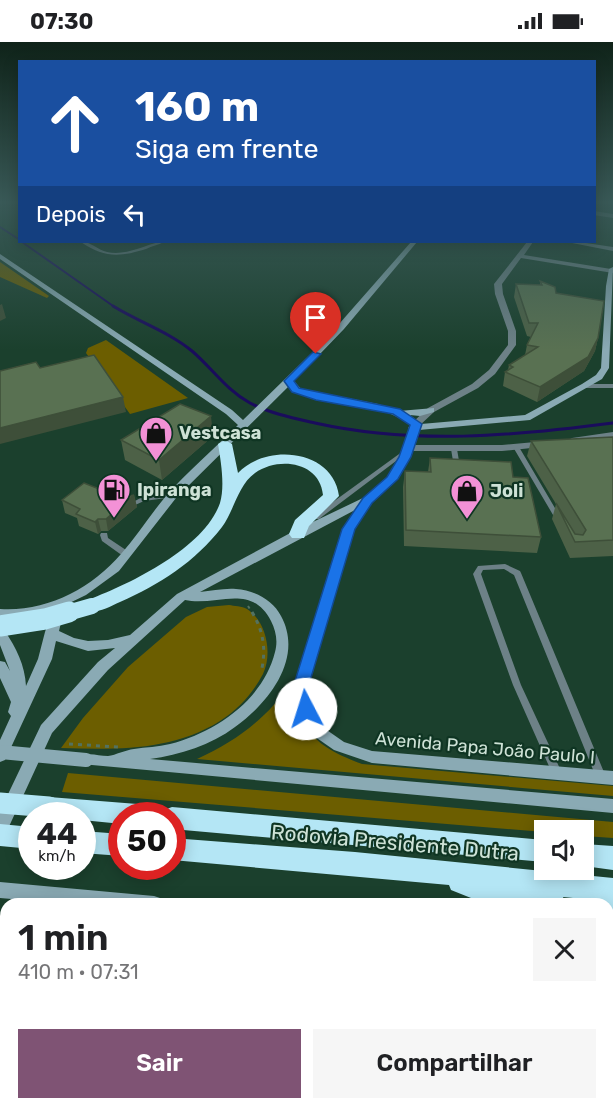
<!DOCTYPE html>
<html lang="pt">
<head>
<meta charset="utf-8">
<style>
  :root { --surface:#fff; --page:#f6f6f6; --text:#202124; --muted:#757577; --accent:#7f5374 }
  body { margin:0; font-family:Rubik,sans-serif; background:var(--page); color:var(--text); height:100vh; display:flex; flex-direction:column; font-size:22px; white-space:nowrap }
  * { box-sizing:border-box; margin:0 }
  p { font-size:20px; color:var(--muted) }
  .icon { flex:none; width:33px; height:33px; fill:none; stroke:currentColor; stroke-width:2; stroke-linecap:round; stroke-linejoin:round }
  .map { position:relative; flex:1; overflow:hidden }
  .sheet { position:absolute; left:0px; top:856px; width:614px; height:212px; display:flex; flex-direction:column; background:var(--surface); border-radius:18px 18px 0 0; box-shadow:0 3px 15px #0003 }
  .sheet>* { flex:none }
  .hud { position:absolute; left:18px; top:18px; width:578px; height:183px; border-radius:0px; box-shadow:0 3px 15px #0003; background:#1a4fa0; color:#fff; overflow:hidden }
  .tools { position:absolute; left:534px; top:778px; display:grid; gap:12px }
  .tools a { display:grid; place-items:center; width:60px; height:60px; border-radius:0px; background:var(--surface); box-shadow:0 3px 15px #0003; font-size:30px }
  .speed { position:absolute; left:18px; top:760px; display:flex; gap:12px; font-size:30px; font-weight:700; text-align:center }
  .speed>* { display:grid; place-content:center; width:78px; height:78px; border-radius:50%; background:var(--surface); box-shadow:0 3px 15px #0003; line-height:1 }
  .speed small { font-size:15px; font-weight:400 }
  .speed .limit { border:9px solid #d22; background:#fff; color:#111 }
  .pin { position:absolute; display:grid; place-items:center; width:51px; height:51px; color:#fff; margin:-62px -26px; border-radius:50% 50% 50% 0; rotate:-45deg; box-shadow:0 0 6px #0007 }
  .pin .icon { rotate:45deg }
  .me { position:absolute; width:66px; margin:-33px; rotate:355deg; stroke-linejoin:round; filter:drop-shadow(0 0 4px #0008) }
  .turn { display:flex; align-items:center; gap:21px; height:126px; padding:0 18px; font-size:27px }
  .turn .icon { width:78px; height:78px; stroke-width:2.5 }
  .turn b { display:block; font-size:42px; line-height:51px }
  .then { display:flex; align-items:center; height:57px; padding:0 18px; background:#0003; gap:12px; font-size:22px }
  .round { display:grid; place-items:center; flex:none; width:63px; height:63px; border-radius:0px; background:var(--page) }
  .head { display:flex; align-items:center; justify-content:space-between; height:102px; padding:0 18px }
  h1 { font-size:36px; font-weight:600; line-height:45px }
  .button { display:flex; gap:12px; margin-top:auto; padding:12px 18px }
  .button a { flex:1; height:69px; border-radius:0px; background:var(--accent); color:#fff; font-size:24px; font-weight:600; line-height:69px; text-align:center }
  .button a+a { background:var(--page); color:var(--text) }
  .status { display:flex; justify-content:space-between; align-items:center; height:42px; padding:0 30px; background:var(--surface); direction:ltr }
  .status svg { height:16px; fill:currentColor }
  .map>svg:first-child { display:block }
  .green { fill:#6c5e00 }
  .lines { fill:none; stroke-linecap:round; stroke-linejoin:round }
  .stream-far1 { stroke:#1a0c5c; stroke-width:2 }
  .stream { stroke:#1a0c5c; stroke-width:3 }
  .path-far1 { stroke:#537261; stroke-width:2; stroke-dasharray:3 4.5; stroke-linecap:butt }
  .path { stroke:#537261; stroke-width:3; stroke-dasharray:4 5; stroke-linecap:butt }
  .lane { fill:#6d8187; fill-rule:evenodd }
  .street { fill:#6d8187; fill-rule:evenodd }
  .secondary { fill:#8aaab4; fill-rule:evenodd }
  .highway { fill:#b4e6f5; fill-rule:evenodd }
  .secondary-bridge { stroke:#8aaab4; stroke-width:14 }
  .highway-bridge-far1 { stroke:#b4e6f5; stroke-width:16 }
  .highway-bridge { stroke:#b4e6f5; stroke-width:21 }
  .wall { fill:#4d6147 }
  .shaded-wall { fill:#3e4f39 }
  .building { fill:#597152; stroke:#3e4f39; stroke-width:1.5 }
  .route { fill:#1a73e8; stroke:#114b97; stroke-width:1.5 }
  .labels { text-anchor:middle; stroke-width:4.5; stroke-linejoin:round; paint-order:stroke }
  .poi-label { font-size:18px; font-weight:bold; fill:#cee2d6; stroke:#0f3523; text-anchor:start }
  .street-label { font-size:18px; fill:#cee2d6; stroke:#0f3523 }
  .near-street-label { font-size:21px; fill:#cee2d6; stroke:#0f3523 }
</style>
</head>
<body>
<div class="status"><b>07:30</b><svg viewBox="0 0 49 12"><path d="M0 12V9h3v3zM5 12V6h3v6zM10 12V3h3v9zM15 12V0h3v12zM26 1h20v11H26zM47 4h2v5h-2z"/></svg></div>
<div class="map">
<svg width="613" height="1067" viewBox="0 0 613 1067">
  <rect width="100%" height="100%" fill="#1b402d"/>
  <!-- green -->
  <path class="green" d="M0,220L49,254L47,256L0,235Z
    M106,298L188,356L130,372L86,311L88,306Z
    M229,563C234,564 242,564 247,567C266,579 273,611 263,632C253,651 239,667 220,679C172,709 116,708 61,706L83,676L128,625L186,575L207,565Z
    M292,640C304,691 312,703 362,722L613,744V754L197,717C237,699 267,676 292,640Z
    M68,731L613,780V796L584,794V789L544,790L62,750Z"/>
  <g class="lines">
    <!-- stream-far1 -->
    <path class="stream-far1" d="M0,185L20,198
      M22,200L116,266"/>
    <!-- stream -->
    <path class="stream" d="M113,264C139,280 169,290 192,309C212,326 226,348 250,361C269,371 293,376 315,381C414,403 513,394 613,381"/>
    <!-- path-far1 -->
    <path class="path-far1" d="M248,564L253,572"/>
    <!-- path -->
    <path class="path" d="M252,570C263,589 266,605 262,626
      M69,702L118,705"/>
    <!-- lane -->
    <path class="lane" d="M81,200C90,199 98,208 107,210C125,214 143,204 159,200H164C158,203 152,204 146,207C120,215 104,216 81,200Z
      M613,342V346H585L582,344L585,342Z
      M516,403L519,405L562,478L561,480H557L556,478L513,405Z
      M454,405L457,407L459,419L456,421L453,419L451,407Z
      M406,407L409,409L408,410L319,477H315L314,475L315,473Z
      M172,452L175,454L174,455L144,459L133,464L130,462L142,455Z
      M101,491H107L108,496L129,510L130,512L129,514H123L102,499L100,493Z
      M505,522L520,529L521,531L606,735L604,738L601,739L598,738L596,735L514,533L504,527L483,528L481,532L521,643L562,731L560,734L557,735L554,734L552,731L513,643L473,532L478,524Z
      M0,907L6,908V920L0,919Z
      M0,978L6,979V991L0,990Z
      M54,1062H66L65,1067H53Z
      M162,1062H174V1067H162Z"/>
    <!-- street -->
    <path class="street" d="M594,169L613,172V176L594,173Z
      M527,200H533L524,213L611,227H613V231L521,216L502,242L503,252L516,289V303L495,332L478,346L434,370L419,384H413V380L428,366L472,342L489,328L508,303V289L495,252L494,242Z
      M567,200H579L613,205V209Z
      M613,390V396L572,402L567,399L572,396Z
      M546,399L550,400V404L502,409H407L402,406L407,403H502Z"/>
    <!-- secondary -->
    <path class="secondary" d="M411,200H417L344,287L294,339L301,347L378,362L399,369L434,366V370L420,374L410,373L421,382L525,373L582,342L596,333L601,326L606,244L609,227L613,225L609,326L602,337L530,378L419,388L410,415L397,437L371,460L355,487L309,639L312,667L321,684L344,700L372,709L613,729V743L372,721L334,708L311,692L298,667L295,639L343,487L355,468L200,550C212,549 224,546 236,547C254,548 273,558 281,574C304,616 269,661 235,685C211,703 180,713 150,717L613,757V771L81,722L79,718L81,714C90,710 98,714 108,714C116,713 125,708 134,707C146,705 158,705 170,702C216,690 263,658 275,610C278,599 276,589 271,579C251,540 216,565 185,558L108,628L52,691L6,791L0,793V769L41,683L98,620L115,606L88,609L56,599L52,617L7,714L5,718L0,720V698L11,674L8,670L11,660L0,636V619L5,620L10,629L0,603V587L5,589C16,606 25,623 26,644L38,617L45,590L52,569L27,576L0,577V567C46,570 91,547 121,512C137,494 150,473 166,454C188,429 214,407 238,383L226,372L0,217V212L232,368L243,378L325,298ZM289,344L295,351C332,360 379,360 411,383L408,386L409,388L400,415L388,435L363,456L294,489L177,552L130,593L108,598L88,599L74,596L59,589L63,572L61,569L55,568L86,553L119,529L176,456Z
      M0,840L154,854L160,856L163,862H69L0,856Z
      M608,900L613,901V919L608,918Z
      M244,1062H264L263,1067H243Z
      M291,1062H311L312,1067H292Z"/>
    <!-- highway -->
    <path class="highway" d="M225,398L232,402L238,431C266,401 333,407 339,454L309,484L304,496H292L289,492L295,478L323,453C320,420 279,414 255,431C238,443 234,469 222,485C195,520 159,543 120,560C109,565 97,572 85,569L83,564L85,559C128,543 204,507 220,461C225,444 221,420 218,402Z
      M49,755L150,763L158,766L161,773L164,768L172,765L544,798V820L172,787V774H122V782L82,778V774H45L41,772L37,765L41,758Z
      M0,782L32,785V807L0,804Z
      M82,789L122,792V814L82,811Z
      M172,796L355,810L613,836V884L608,883V862H598L603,859L563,855L566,862H486L451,848L449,843L172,818Z
      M584,802L613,804V828L584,824Z"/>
    <!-- secondary-bridge -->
    <path class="secondary-bridge" d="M0,710L86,718"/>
    <!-- highway-bridge-far1 -->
    <path class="highway-bridge-far1" d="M64,572L92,564"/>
    <!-- highway-bridge -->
    <path class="highway-bridge" d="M0,584L45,577L69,570
      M0,761L49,765"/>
  </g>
  <!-- wall -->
  <path class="wall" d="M540,239L556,251L598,296L595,309L584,329L537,360L503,344L505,330L508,328L509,323L525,313L527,303L531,295L527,294L514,255L516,242L540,243Z
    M213,394L162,438L125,418L121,398Z
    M613,395V514L570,516L552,477L556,462L527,414L531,399Z
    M430,416L513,435L541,495L537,511L404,504L403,445L405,429L428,430Z
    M104,449L130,454L134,453L137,465L108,489H101L98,492L79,484L77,476L65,471L62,458Z
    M0,998H6V1029L0,1030Z"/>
  <!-- shaded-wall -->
  <path class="shaded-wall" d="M2,262L6,276L0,279V263Z
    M598,296L595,309L584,329L537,360L540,345Z
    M123,355L126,370L0,402V386Z
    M211,374L213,394L162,438L159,418Z
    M134,453L137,465L108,489L106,477Z
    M98,477L101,489L98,492L95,480Z
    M121,1062H128L127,1067H120Z"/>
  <!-- building -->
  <path class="building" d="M540,239L555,245L556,251L604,259L598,296L588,315L540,345L505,330L513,325L509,323L538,305L527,303L538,281H529L516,242L542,243Z
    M94,313L123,355L0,386V329L36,320L40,326Z
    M180,362L211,374L159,418L121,398Z
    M613,395V498L575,500L556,461L575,492L583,493L586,488L531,399Z
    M430,416L511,420L513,435L528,436L541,495L406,488L405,429L431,430Z
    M84,441L104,449L111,443L126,449L130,454L134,453L106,477H98L95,480L76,472L80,467L62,458Z
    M0,998H6V1020L0,1021Z
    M62,1062H121L120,1067H61Z"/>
  <!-- sky -->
  <linearGradient id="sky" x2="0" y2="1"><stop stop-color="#0f2319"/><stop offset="0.52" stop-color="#395957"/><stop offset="1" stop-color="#395957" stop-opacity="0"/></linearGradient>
  <rect width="613" height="308" fill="url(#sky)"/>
  <!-- route -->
  <path class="route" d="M313,310L321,312L294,339L299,346L400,367L422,382L411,415L398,437L372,461L355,487L310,639L314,667L311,672L306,673L300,672L295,639L342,487L363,456L387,435L399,415L410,383L393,372L316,358L292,350L284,339Z"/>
  <!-- icons -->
  <defs>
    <g id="shop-pin" transform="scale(1.725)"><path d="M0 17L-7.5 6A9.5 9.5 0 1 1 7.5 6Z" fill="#f391d6" stroke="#0f3523"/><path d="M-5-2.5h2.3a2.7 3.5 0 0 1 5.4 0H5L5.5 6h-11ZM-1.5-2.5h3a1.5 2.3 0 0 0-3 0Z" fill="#111"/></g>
    <g id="fuel-pin" transform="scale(1.725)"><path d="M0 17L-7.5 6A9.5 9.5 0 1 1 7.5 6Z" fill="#f391d6" stroke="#0f3523"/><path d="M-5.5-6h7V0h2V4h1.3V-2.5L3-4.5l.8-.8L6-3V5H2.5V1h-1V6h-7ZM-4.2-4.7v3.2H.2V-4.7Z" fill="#111"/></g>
  </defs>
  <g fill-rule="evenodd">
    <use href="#shop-pin" x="156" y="391"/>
    <use href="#fuel-pin" x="114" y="448"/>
    <use href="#shop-pin" x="467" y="449"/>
  </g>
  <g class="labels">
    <!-- poi labels -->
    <g class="poi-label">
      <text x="179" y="397">Vestcasa</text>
      <text x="137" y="454">Ipiranga</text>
      <text x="490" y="455">Joli</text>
    </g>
    <!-- street labels -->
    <g class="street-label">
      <text transform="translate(485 706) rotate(5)" y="6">Avenida Papa João Paulo I</text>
    </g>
    <!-- near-street labels -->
    <g class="near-street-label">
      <text transform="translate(395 801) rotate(5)" y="7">Rodovia Presidente Dutra</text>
    </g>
  </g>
</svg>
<div class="tools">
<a><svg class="icon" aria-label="sound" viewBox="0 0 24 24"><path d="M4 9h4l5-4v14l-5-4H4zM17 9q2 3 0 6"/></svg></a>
</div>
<div class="speed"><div>44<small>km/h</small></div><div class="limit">50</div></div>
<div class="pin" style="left:316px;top:312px;background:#d93025"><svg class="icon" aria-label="arrive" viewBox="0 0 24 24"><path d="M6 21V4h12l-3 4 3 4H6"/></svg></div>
<svg class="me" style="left:306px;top:667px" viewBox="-20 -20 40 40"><circle r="19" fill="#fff"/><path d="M0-13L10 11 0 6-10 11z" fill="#1a73e8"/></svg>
<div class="hud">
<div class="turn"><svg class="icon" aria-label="ahead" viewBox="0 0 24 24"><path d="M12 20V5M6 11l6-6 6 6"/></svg><div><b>160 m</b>Siga em frente</div></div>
<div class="then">Depois<svg class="icon" aria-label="left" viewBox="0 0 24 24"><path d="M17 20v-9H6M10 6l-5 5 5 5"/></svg></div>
</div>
<section class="sheet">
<div class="head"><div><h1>1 min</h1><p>410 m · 07:31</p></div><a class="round"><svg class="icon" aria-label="close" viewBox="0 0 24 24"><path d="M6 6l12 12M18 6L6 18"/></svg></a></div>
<div class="button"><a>Sair</a><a>Compartilhar</a></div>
</section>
</div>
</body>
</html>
